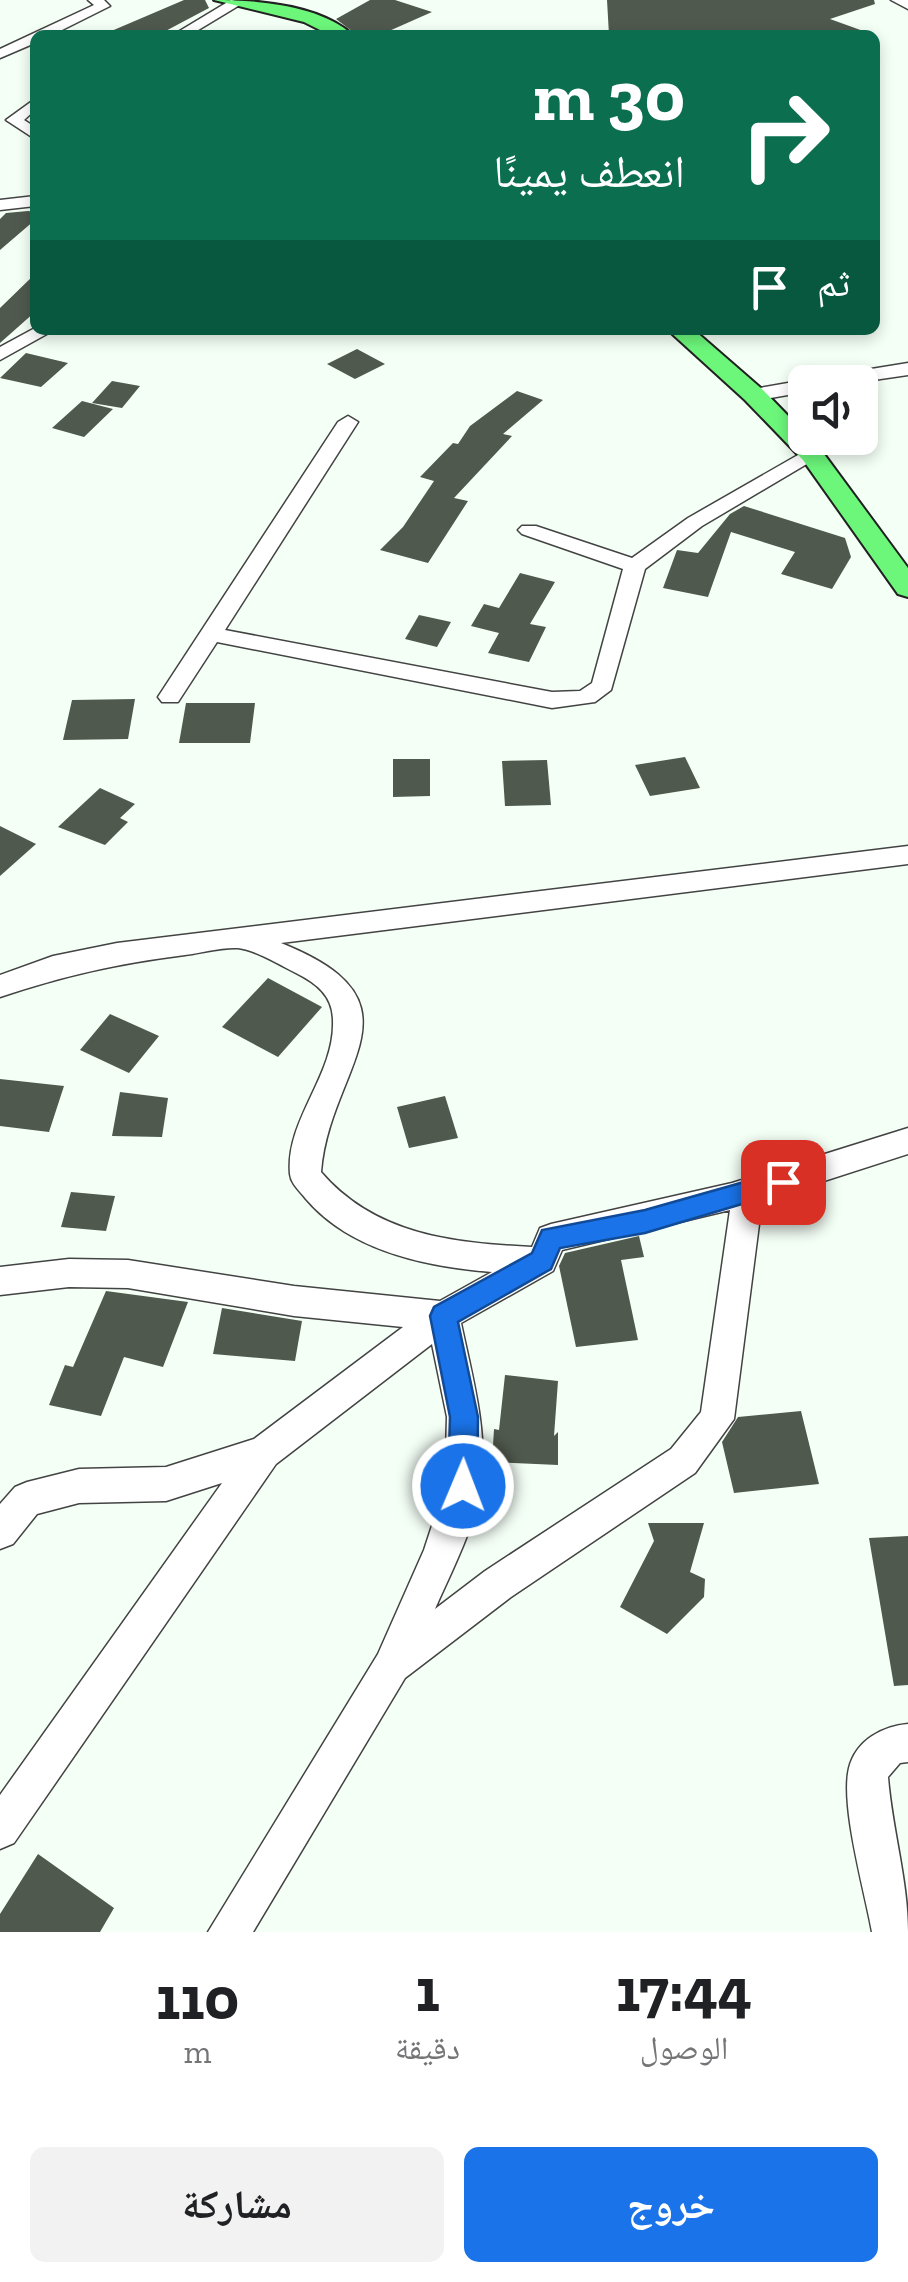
<!DOCTYPE html>
<html lang="ar">
<head>
<meta charset="utf-8">
<style>
  :root { --surface:#fff; --page:#f2f2f2; --text:#202124; --muted:#757577; --accent:#1a73e8 }
  body { margin:0; font-family:"Zilla Slab","Noto Naskh Arabic",serif; background:var(--page); color:var(--text); direction:rtl; height:100vh; display:flex; flex-direction:column; font-size:38px; white-space:nowrap }
  * { box-sizing:border-box; margin:0 }
  p { font-size:32px; color:var(--muted) }
  .icon { flex:none; width:55px; height:55px; fill:none; stroke:currentColor; stroke-width:2; stroke-linecap:round; stroke-linejoin:round }
  .map { position:relative; height:1932px; overflow:hidden; direction:ltr }
  .sheet { display:flex; flex-direction:column; background:var(--surface); flex:1 }
  .sheet>* { flex:none }
  .guide { position:absolute; left:30px; top:30px; width:850px; height:305px; border-radius:15px; box-shadow:0 5px 15px #0003; direction:rtl; background:#0b6e4f; color:#fff; overflow:hidden }
  .buttons { position:absolute; left:788px; top:365px; display:grid; gap:20px }
  .buttons a { display:grid; place-items:center; width:90px; height:90px; border-radius:15px; background:var(--surface); box-shadow:0 5px 15px #0003; font-size:50px }
  .pin { position:absolute; display:grid; place-items:center; width:85px; height:85px; color:#fff; margin:-42px; border-radius:20px; box-shadow:0 5px 15px #0006 }
  .me { position:absolute; width:110px; margin:-55px; rotate:1deg; stroke-linejoin:round; filter:drop-shadow(0 0 8px #0008) }
  .turn { display:flex; align-items:center; gap:35px; height:210px; padding:0 30px; font-size:45px }
  .turn .icon { width:130px; height:130px; stroke-width:2.5 }
  .turn b { display:block; font-size:70px; line-height:85px }
  .then { display:flex; align-items:center; height:95px; padding:0 30px; background:#0003; gap:20px; font-size:38px }
  .eta { display:flex; justify-content:space-evenly; align-items:center; height:170px; text-align:center }
  .eta b { font-size:60px; font-weight:700; line-height:70px }
  .cta { display:flex; gap:20px; margin-top:auto; padding:20px 30px }
  .cta a { flex:1; height:115px; border-radius:15px; background:var(--accent); color:#fff; font-size:40px; font-weight:700; line-height:115px; text-align:center }
  .cta a+a { background:var(--page); color:var(--text) }
  .map>svg:first-child { display:block }
  .building { fill:#50594d }
  .lines { fill:none; stroke-linecap:round; stroke-linejoin:round }
  .minor-casing { stroke:#434343; stroke-width:3 }
  .major-casing { stroke:#212121; stroke-width:4 }
  .minor { fill:#fff; fill-rule:evenodd }
  .major { fill:#6cf77b; fill-rule:evenodd }
  .route { fill:#1a73e8; stroke:#114b97; stroke-width:2.5 }
</style>
</head>
<body>
<div class="map">
<svg width="908" height="1932" viewBox="0 0 908 1932">
  <rect width="100%" height="100%" fill="#f4fff6"/>
  <!-- building -->
  <path class="building" d="M184,0H205L209,8L158,35H102Z
    M370,0H395L432,12L380,35H357L336,19Z
    M607,0H874L875,4L830,19L866,32L865,35H609Z
    M28,211L35,212V220L0,250V219L6,213Z
    M35,274V312L0,343V308Z
    M357,349L385,364L355,379L327,364Z
    M26,353L68,363L41,387L0,378Z
    M112,381L140,386L122,408L92,403Z
    M517,391L543,400L503,434L512,436L454,498L468,501L428,563L380,550L403,527L434,481L420,477L453,443L458,444L470,426Z
    M82,401L113,409L84,437L52,428Z
    M744,506L845,538L851,557L832,589L781,574L795,552L731,532L708,597L663,588L677,550L698,553L730,514Z
    M520,573L555,582L530,624L546,627L529,662L488,653L499,633L471,626L484,604L499,608Z
    M419,615L451,622L437,647L405,639Z
    M135,699L128,739L63,740L72,700Z
    M186,703H255L250,743H179Z
    M685,757L700,788L650,796L635,765Z
    M393,759H430V796L393,797Z
    M547,760L551,805L505,806L502,761Z
    M100,788L135,804L120,818L128,822L105,845L58,827Z
    M0,826L36,844L0,876Z
    M268,978L322,1007L278,1057L222,1027Z
    M110,1014L159,1036L129,1073L80,1050Z
    M0,1079L64,1086L49,1132L0,1126Z
    M120,1092L168,1098L162,1137L112,1136Z
    M445,1096L458,1138L409,1148L397,1107Z
    M71,1192L115,1196L106,1231L61,1227Z
    M639,1236L644,1257L621,1260L638,1340L576,1347L559,1266L565,1253Z
    M106,1291L188,1302L163,1367L124,1357L101,1416L49,1405L65,1365L73,1367Z
    M222,1308L302,1321L295,1361L213,1354Z
    M505,1375L558,1381L554,1436L558,1432V1465L492,1462L494,1429L499,1430Z
    M801,1411L819,1484L734,1493L722,1442L738,1417Z
    M648,1523H704L690,1572L705,1579L704,1597L667,1634L620,1607L654,1541Z
    M908,1536V1685L894,1686L869,1538Z
    M38,1854L114,1908L100,1932H0V1914Z"/>
  <g class="lines">
    <!-- minor casing -->
    <g class="minor-casing">
      <path id="minor" d="M88,0H104L110,6L52,35H35V43L0,58V49L94,5Z
        M231,0L243,3L190,35H173Z
        M891,0H908V9Z
        M35,99V110L24,120L35,127V139L6,120Z
        M35,196V206L0,210V200Z
        M35,328L54,330L0,360V347Z
        M908,363V375L860,382H819L828,376Z
        M805,380L812,382H805V392L754,401L744,395L754,389Z
        M348,416L358,422L225,630L552,692L580,691L592,683L623,569L522,534L518,530L522,526H536L632,558L688,518L805,451H819L822,455L702,526L645,569L611,690L595,702L552,708L217,642L178,702H162L158,697L338,422Z
        M908,846V864L281,943C432,1003 329,1066 321,1172C375,1235 453,1243 532,1247L540,1228L551,1224L732,1183L908,1128V1154L762,1201L734,1419L695,1473L511,1597L405,1678L253,1932H208L378,1654L424,1550L445,1486L447,1417L432,1344L276,1464L14,1843L0,1849V1795L222,1483L166,1501L79,1503L37,1514L13,1544L0,1549V1504L15,1487L27,1482L79,1469L166,1467L254,1439L403,1327L294,1316L128,1288L69,1287L0,1295V1267L69,1259L128,1260L294,1286L440,1301L492,1272C427,1267 350,1251 306,1199C300,1191 291,1184 290,1174C285,1120 335,1075 333,1021C333,995 316,983 294,972C278,964 255,950 238,948C222,947 201,953 185,955C115,964 67,975 0,997V975L53,956L117,943ZM730,1210L701,1412L671,1449L485,1571L435,1609C452,1570 475,1527 481,1485C488,1430 472,1376 461,1323L553,1271L562,1250Z
        M908,1724V1762L900,1763L888,1777C892,1829 908,1880 908,1932H872C865,1892 840,1806 849,1768C856,1740 883,1726 908,1724Z"/>
    </g>
    <!-- major casing -->
    <g class="major-casing">
      <path id="major" d="M214,0C257,0 320,5 353,35H330L304,22Z
        M668,330H694L763,390L821,450L908,568V597L898,594L803,460L745,400Z"/>
    </g>
    <!-- minor -->
    <use href="#minor" class="minor"/>
    <!-- major -->
    <use href="#major" class="major"/>
  </g>
  <!-- route -->
  <path class="route" d="M783,1171L792,1174L795,1182L792,1189L645,1233L560,1248L551,1269L458,1322L478,1417L477,1486L473,1496L463,1500L452,1496L448,1486L450,1417L430,1316L434,1307L532,1253L542,1230L645,1210Z"/>
</svg>
<div class="buttons">
<a><svg class="icon" aria-label="sound" viewBox="0 0 24 24"><path d="M4 9h4l5-4v14l-5-4H4zM17 9q2 3 0 6"/></svg></a>
</div>
<div class="pin" style="left:783px;top:1182px;background:#d93025"><svg class="icon" aria-label="arrive" viewBox="0 0 24 24"><path d="M6 21V4h12l-3 4 3 4H6"/></svg></div>
<svg class="me" style="left:463px;top:1486px" viewBox="-20 -20 40 40"><circle r="17" fill="#1a73e8" stroke="#fff" stroke-width="3"/><path d="M0-11L8 9 0 5-8 9z" fill="#fff"/></svg>
<div class="guide">
<div class="turn"><svg class="icon" aria-label="right" viewBox="0 0 24 24"><path d="M7 20v-9h11M14 6l5 5-5 5"/></svg><div><b>30 m</b>انعطف يمينًا</div></div>
<div class="then">ثم<svg class="icon" aria-label="arrive" viewBox="0 0 24 24"><path d="M6 21V4h12l-3 4 3 4H6"/></svg></div>
</div>
</div>
<section class="sheet">
<div class="eta">
<div><b>17:44</b><p>الوصول</p></div>
<div><b>1</b><p>دقيقة</p></div>
<div><b>110</b><p>m</p></div>
</div>
<div class="cta"><a>خروج</a><a>مشاركة</a></div>
</section>
</body>
</html>
